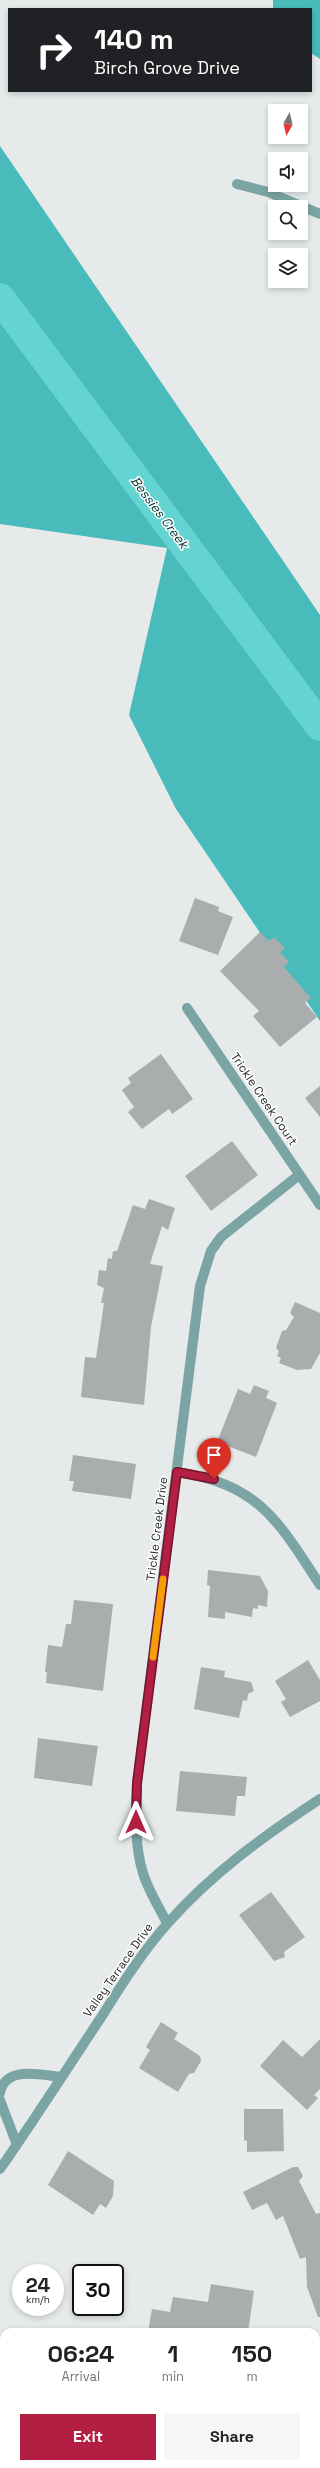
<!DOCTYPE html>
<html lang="en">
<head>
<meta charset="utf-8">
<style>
  :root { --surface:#fff; --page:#f6f6f6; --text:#202124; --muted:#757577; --accent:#b21f42 }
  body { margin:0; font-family:"Space Grotesk",sans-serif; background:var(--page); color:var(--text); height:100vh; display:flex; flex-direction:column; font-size:15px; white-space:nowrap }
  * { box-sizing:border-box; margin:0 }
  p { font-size:13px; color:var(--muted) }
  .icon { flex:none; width:22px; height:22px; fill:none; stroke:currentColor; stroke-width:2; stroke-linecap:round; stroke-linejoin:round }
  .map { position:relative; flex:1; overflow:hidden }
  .details { position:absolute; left:0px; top:2328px; width:320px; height:140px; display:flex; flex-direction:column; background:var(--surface); border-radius:12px 12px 0 0; box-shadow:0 2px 6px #0003 }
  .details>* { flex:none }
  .top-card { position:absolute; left:8px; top:8px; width:304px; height:84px; border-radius:0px; box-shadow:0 2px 6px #0003; background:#202124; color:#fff; overflow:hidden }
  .needle { width:26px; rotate:188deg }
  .tools { position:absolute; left:268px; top:104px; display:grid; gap:8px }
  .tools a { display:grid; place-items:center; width:40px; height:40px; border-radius:0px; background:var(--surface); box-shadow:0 2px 6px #0003; font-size:20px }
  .speed { position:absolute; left:12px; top:2264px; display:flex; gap:8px; font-size:20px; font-weight:700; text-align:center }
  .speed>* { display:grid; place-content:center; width:52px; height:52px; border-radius:50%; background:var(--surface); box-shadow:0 2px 6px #0003; line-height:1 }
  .speed small { font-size:10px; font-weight:400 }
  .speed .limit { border:2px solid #111; border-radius:6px; background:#fff; color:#111 }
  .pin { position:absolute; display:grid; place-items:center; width:34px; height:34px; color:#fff; margin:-41px -17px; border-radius:50% 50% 50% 0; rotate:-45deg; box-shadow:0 0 4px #0007 }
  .pin .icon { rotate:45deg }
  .me { position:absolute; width:44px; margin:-22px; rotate:0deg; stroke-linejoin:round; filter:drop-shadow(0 0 3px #0008) }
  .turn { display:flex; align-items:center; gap:14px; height:84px; padding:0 20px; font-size:18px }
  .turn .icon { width:52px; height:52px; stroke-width:2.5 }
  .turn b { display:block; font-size:28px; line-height:34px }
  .eta { display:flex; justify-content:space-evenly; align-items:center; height:68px; text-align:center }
  .eta b { font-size:24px; font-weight:800; line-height:28px }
  .button { display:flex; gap:8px; margin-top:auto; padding:8px 20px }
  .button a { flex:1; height:46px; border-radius:0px; background:var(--accent); color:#fff; font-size:16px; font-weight:800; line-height:46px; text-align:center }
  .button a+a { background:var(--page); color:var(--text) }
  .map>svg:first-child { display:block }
  .forest { fill:#48bbba }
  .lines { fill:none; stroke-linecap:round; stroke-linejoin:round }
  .river { stroke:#64d4d3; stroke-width:30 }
  .building { fill:#a9adad }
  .minor { stroke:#7aa5a4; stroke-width:10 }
  .route-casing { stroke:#74142b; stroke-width:10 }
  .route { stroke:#b21f42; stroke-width:7 }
  .slow { stroke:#f59e0b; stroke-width:7 }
  .labels { text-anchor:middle; stroke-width:3; stroke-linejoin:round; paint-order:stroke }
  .street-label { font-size:12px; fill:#282929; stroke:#fff }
  .water-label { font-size:13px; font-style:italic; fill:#003636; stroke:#fff }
</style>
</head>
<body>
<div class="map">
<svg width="320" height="2468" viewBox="0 0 320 2468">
  <rect width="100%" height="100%" fill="#e6eaea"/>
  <!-- forest -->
  <path class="forest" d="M273,0H320V59L311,53V9H273Z
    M0,146L320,615V1021L176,809L129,715L167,548L0,524Z"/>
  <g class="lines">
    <!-- river -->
    <path class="river" d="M0,298L320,726"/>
  </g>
  <!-- building -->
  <path class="building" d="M195,898L219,907L218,911L233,917L218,955L179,941Z
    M260,932L269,941L274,937L285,948L280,952L289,962L284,967L311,998L305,1003L317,1017L280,1047L253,1016L259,1011L220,971Z
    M161,1054L193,1099L172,1114L169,1109L142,1129L128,1112L134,1107L122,1090L131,1083L128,1078Z
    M320,1086V1117L305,1098Z
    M232,1141L258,1175L211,1211L185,1176Z
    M149,1199L175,1208L168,1230L162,1226L150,1264L163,1266L151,1327L144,1405L81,1397L85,1357L96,1358L104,1303H101L104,1288L97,1285L99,1270L106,1271L108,1258L112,1259L113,1251H117L133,1205L145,1209Z
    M295,1302L320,1313V1353L311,1369L297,1370L279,1363L281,1358L277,1356L279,1351L276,1348L282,1331L286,1330L294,1317L290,1313Z
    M254,1385L269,1391L266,1398L277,1403L256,1457L217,1442L238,1389L250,1394Z
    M73,1455L136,1464L131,1499L72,1491L74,1481H69Z
    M208,1570L260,1576L268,1591L267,1607L258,1605V1609L253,1608L252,1617L225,1612V1619L208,1617L210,1586L207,1585Z
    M74,1600L113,1604L103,1691L46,1683L47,1672H45L48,1645L62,1647L66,1624H71Z
    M308,1660L320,1680V1701L290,1717L281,1702L286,1699L275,1681Z
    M201,1667L225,1671L224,1677L251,1682L254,1691L248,1694L247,1701L243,1700L239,1718L194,1709Z
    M38,1738L98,1746L92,1786L34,1778Z
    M180,1771L247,1777L245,1796H237L235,1816L176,1811Z
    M271,1892L305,1937L284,1952L285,1957L274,1961L239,1915Z
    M161,2022L178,2033L174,2039L200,2056L201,2061L194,2073L189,2074L178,2092L139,2068L150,2050L146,2047Z
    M320,2039V2089L314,2095L318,2098L307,2110L260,2066L283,2040L302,2057Z
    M244,2109H283L284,2151L247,2152V2141L244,2140Z
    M68,2151L114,2181L113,2196L106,2208L100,2204L93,2215L48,2185Z
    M293,2167H298L303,2176L299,2181L316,2214L320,2213V2317H318L307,2287L306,2257L300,2259L283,2216L276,2220L267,2203L252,2210L243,2192Z
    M211,2284L254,2291L248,2332H148L152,2309L170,2312L173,2297L208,2302Z"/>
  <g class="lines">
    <!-- minor -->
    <path class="minor" d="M237,184L268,192L320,214
      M187,1008L320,1205
      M177,1472C258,1484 278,1520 320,1585
      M167,1923C159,1907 148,1890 143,1873C134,1844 136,1813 137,1783L200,1286L211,1251L221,1237L299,1175
      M0,2093C5,2065 41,2075 61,2077
      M0,2100L17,2145
      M0,2169C35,2119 68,2067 102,2016C122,1984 143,1951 168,1923C212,1873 265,1835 320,1799
      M316,2398L320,2399"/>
  </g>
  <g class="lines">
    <!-- route casing -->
    <g class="route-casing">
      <path id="route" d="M136,1822L137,1783L177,1472L214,1479"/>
    </g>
    <!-- route -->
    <use href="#route" class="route"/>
    <!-- slow -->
    <path class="slow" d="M153,1657L163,1579"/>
  </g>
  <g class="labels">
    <!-- street labels -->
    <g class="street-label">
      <text transform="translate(264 1099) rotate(56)" y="4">Trickle Creek Court</text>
      <text transform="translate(157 1529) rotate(-83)" y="4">Trickle Creek Drive</text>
      <text transform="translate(118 1970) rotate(-55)" y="4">Valley Terrace Drive</text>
    </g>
    <!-- water labels -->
    <g class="water-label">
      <text transform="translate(160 512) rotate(53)" y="5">Bessies Creek</text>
    </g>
  </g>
</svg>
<div class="tools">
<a><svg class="needle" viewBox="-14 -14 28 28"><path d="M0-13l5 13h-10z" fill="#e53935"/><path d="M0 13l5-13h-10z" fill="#757577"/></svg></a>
<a><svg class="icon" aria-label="sound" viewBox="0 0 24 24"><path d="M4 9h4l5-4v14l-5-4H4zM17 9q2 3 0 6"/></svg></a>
<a><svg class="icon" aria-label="search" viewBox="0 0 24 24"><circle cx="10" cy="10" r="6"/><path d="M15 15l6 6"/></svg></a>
<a><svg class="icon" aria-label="layers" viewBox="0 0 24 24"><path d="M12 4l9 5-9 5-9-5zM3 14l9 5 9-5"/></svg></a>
</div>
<div class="speed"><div>24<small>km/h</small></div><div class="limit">30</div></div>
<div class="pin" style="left:214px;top:1479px;background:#d93025"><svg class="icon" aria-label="arrive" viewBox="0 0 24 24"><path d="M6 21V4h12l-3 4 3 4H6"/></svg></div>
<svg class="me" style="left:136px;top:1822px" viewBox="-20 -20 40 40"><path d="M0-17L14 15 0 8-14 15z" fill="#b21f42" stroke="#fff" stroke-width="4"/></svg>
<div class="top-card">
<div class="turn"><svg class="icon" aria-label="right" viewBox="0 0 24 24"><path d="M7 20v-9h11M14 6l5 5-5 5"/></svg><div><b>140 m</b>Birch Grove Drive</div></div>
</div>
<section class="details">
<div class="eta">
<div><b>06:24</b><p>Arrival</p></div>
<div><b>1</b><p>min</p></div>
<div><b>150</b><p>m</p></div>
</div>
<div class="button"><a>Exit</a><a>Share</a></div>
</section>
</div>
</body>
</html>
